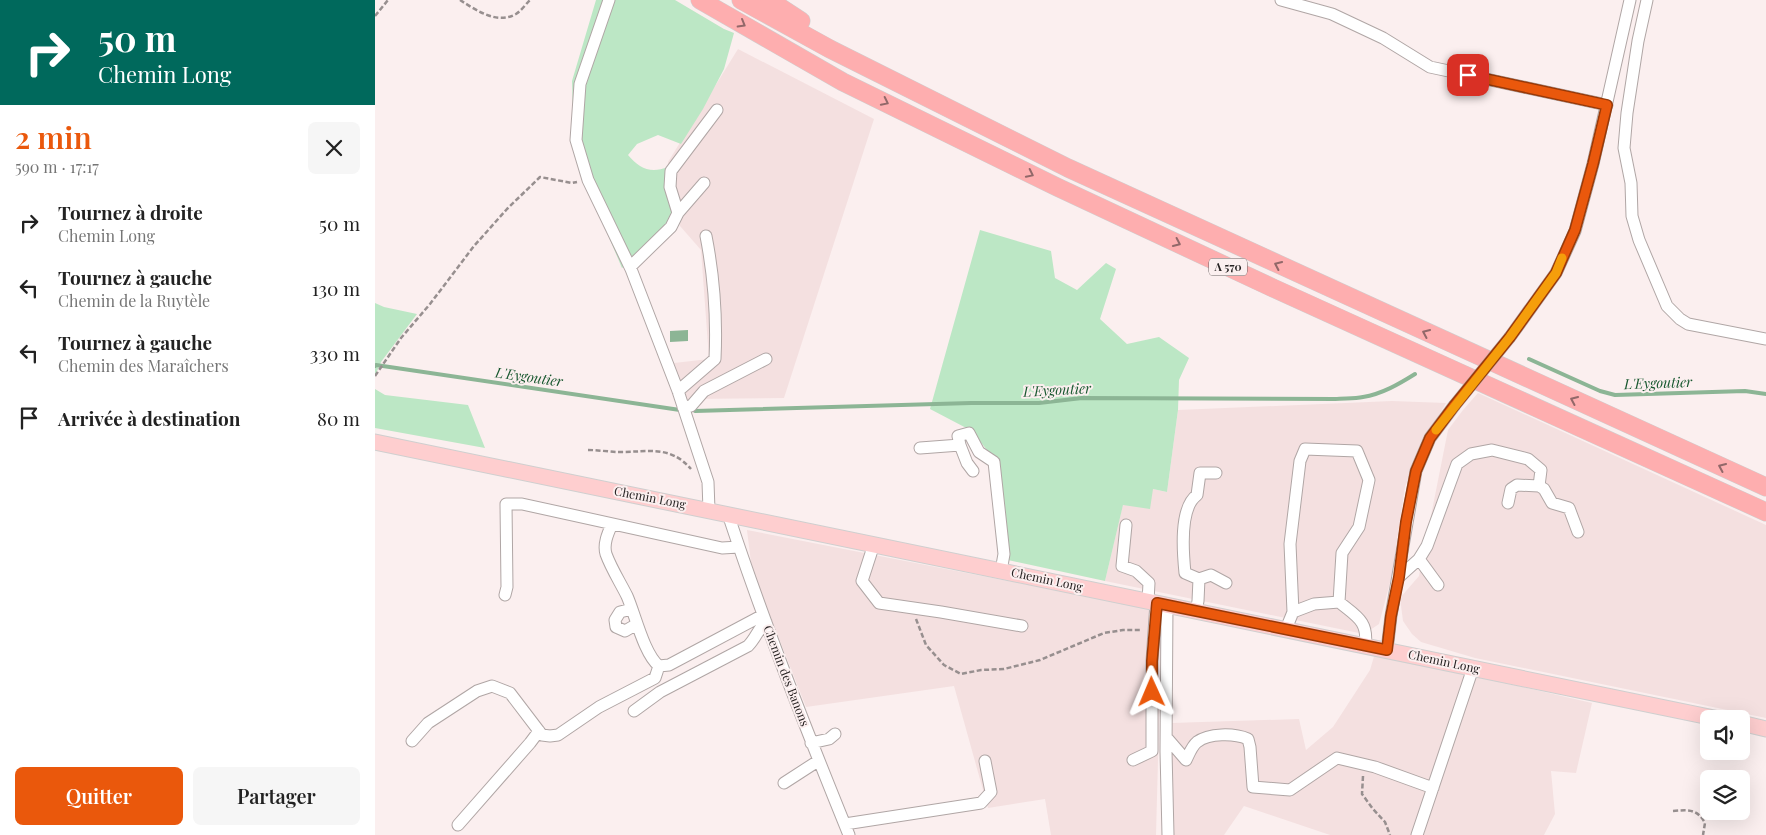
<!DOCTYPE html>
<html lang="fr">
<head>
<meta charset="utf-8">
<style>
  :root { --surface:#fff; --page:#f6f6f6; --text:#222; --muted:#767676; --accent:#ea580c }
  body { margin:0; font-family:"Playfair Display",serif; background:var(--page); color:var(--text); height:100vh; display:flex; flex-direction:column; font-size:19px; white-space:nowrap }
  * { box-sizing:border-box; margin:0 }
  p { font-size:16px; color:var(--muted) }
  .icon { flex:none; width:28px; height:28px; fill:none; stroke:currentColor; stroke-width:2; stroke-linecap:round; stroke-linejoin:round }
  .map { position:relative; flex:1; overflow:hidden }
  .sheet { display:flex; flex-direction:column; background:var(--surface); width:375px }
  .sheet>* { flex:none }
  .banner { background:#00695c; color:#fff; overflow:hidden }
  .controls { position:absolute; left:1325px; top:710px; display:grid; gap:10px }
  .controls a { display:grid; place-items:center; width:50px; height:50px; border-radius:8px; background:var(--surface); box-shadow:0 5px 20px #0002; font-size:25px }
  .pin { position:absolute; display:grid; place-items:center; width:42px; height:42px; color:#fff; margin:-21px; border-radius:10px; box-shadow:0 2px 8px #0006 }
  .me { position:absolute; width:55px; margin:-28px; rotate:359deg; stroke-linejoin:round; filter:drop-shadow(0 0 4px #0008) }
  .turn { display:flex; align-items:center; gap:18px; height:105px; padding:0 15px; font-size:22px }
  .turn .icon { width:65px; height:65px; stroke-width:2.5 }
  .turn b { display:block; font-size:35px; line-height:42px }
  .round { display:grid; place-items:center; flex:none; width:52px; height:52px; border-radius:8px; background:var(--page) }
  .overview { display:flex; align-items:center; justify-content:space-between; height:85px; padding:0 15px }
  h1 { font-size:30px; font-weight:600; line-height:38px; color:var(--accent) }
  .action { display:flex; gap:10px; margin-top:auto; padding:10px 15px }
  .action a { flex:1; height:58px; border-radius:8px; background:var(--accent); color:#fff; font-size:20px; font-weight:600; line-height:58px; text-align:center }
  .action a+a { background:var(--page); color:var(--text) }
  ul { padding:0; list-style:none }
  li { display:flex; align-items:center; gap:15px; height:65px; padding:0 15px }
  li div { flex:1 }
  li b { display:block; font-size:19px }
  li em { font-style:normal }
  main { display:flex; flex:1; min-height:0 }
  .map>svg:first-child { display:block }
  .built { fill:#f4e0e0 }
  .green { fill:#bce7c5 }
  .water { fill:#8cb595 }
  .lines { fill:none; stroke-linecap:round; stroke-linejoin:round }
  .stream { stroke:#8cb595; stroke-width:4 }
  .minor-casing { stroke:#b0a6a5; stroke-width:13 }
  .major-casing { stroke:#cfcfcf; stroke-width:17 }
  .highway-casing { stroke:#cfcfcf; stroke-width:19 }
  .path { stroke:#978f8f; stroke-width:2.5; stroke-dasharray:5 2.5; stroke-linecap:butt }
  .minor { stroke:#fff; stroke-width:11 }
  .major { stroke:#fececf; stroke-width:15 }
  .highway { stroke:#feaeaf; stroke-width:18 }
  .minor-bridge-casing { stroke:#b0a6a5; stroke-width:13; stroke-linecap:butt }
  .minor-bridge { stroke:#fff; stroke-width:11 }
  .oneway { stroke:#926869 }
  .route-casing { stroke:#983908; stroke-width:12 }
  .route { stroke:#ea580c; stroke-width:9 }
  .slow { stroke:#f59e0b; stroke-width:9 }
  .labels { text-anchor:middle; stroke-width:4; stroke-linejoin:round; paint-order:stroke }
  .shield { fill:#fbefef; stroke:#676060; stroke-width:1 }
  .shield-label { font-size:11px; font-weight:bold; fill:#272323 }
  .street-label { font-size:12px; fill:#272323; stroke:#fbefef }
  .water-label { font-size:14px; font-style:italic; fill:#17572e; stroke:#fbefef }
</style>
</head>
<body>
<main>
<section class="sheet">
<div class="banner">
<div class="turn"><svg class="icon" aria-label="right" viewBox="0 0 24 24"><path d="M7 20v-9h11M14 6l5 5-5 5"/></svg><div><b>50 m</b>Chemin Long</div></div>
</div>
<div class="overview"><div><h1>2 min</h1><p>590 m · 17:17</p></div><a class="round"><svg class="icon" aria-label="close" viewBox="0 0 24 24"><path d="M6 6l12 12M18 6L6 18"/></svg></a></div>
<ul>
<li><svg class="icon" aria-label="right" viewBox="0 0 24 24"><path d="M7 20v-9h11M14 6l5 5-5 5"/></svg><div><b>Tournez à droite</b><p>Chemin Long</p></div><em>50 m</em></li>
<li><svg class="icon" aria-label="left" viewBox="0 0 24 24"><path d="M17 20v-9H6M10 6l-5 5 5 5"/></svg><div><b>Tournez à gauche</b><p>Chemin de la Ruytèle</p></div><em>130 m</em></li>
<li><svg class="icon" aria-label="left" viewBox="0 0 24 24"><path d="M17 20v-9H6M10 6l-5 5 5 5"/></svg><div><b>Tournez à gauche</b><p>Chemin des Maraîchers</p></div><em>330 m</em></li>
<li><svg class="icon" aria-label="arrive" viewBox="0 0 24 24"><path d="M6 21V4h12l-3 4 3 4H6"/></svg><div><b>Arrivée à destination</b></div><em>80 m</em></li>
</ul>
<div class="action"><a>Quitter</a><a>Partager</a></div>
</section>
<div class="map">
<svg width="1391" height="835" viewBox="0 0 1391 835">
  <rect width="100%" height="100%" fill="#fbefef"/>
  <!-- built -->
  <path class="built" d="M363,49L499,119L409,398L312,399L299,363L334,359L326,250L305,226L293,162Z
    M1103,393L1391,525V718L1100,658L1046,642L1037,634L1028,621L1025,598L1044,576L1073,430L1088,410Z
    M1017,401L1071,403L1046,446L1030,487L1017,575L1004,624L989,634L730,581L748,504L778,489L792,492L803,410Z
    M372,530L787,611L781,835H676L670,799L613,808L579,686L431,707L377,570Z
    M1000,653L1217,703L1201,773L1176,771L1180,814L1169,835H955L869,806L849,835H799L796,723L924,719L931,750L958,727L995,670Z"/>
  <!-- green -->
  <path class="green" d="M221,0H300L349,29L359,33L349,69L328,109L306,144L283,135L262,144L253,155C264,168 275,174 293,167L291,192L298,217L256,261L247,268L199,155L197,81Z
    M605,230L676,251L680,278L702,290L731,263L741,269L725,319L752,344L784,337L814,358L804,380L803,410L792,492L778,489L775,509L748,505L730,581L633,560L622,463L597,431L555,409Z
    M0,303L9,307L42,314L6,362L0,376Z
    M0,389L10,395L93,405L110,448L0,428Z"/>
  <!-- water -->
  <path class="water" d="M313,330V341L295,342V331Z"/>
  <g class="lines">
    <!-- stream -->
    <path class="stream" d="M1154,359L1225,391L1240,395L1370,391L1391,394
      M0,366L1,365L305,410
      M320,411L596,403H664L707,398L960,399C969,398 979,399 988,397C1007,394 1024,384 1040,374"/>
    <!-- minor casing -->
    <g class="minor-casing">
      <path id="minor" d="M234,0L205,84L201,140L213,180L256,269L303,391L333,482L334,510
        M906,0L957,14L1008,38L1055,67L1232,105
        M1272,0L1263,41L1252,113L1249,148L1256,183L1257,216L1264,240L1292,306L1305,319L1313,324L1391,339
        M303,213L329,183
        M255,267L296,227L303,213L295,187L296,171L342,110
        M1135,337L1181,273L1200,231L1218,164L1255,0
        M303,391L340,359C342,317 339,277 331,236
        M308,407L316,406L329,391L391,359
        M585,445L592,463L598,471
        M545,448L585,445L583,436L594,433L604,452L619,462L629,554L626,571
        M1164,486L1169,489L1177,503L1194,508L1203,532
        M353,514C389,623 431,729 474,835
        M237,524C233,533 228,544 231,554C236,568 245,582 252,596C260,614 269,654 284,666L294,665L388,615
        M751,525L747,566L761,571L774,583L773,601
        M499,544L487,581L504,603L566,612L647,626
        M1044,559L1063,585
        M1024,577L1044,559L1052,546L1082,464L1096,454L1117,450L1153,459L1166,470L1164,486L1142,485L1136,489L1133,503
        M824,579L836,575L851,583
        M130,595L132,587L131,504H147L347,548L364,547
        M792,605L791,751L793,835
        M257,609L245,612L240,620L241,627L250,631L262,624
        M821,611L823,601L824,579L810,573C808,553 804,508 822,495L825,473H841
        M918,612L915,544L925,461L930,449L982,451L994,480L984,527L967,553L964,602
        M911,629L918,612L939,604L964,602C981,616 994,621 990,646
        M1012,650L1016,616L1041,471L1055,438L1079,406
        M259,711L285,692L373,646C381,638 383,629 391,622
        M792,738L811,760C814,754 817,746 822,742C834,733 859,733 873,739L875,747L878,787L915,790L962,758L1000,767L1058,788
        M37,741L53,723L102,691L117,686L135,693L167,735L175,736L183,735L224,707L280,678L284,666
        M436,743L454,739L460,734
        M758,760L777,751V661L781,603
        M409,783L443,761
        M470,824L606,803L616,792L610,761
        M83,825L155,743L164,731
        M1042,835L1098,668"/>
    </g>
    <!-- major casing -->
    <g class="major-casing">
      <path id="major" d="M0,442L1344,719
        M1366,723L1391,729"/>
    </g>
    <!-- highway casing -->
    <g class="highway-casing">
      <path id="highway" d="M325,0L468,82L682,187L898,288L1391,512
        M366,0L455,49L693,168L1391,487
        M394,0L426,21"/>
    </g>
    <!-- path -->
    <path class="path" d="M85,0C101,10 122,25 141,14C146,11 151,4 155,0
      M0,16L13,0
      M0,376L26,338L55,304L99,246L132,209L165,177L197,183L202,182
      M213,450C224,450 235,452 245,452C274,452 295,445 316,469
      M541,619L551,645L569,665L586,674L606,670L629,669L665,660L729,633L748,630H767
      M988,776L987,794L998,809L1010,822L1015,835
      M1298,811C1312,810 1322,808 1330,823L1328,835"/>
    <!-- minor -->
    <use href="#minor" class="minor"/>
    <!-- major -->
    <use href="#major" class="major"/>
    <!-- highway -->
    <use href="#highway" class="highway"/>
    <!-- minor-bridge casing -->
    <g class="minor-bridge-casing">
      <path id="minor-bridge" d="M1079,406L1135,337"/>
    </g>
    <!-- minor-bridge -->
    <use href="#minor-bridge" class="minor-bridge"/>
  </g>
  <!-- one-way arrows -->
  <defs><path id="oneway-chevron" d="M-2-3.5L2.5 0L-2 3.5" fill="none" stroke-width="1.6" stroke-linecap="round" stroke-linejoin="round" transform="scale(1.25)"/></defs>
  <g class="oneway">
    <use href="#oneway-chevron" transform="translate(367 24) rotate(30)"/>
    <use href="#oneway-chevron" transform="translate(510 102) rotate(26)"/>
    <use href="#oneway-chevron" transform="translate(655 174) rotate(26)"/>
    <use href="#oneway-chevron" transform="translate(802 243) rotate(25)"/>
    <use href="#oneway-chevron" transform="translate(903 265) rotate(-155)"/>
    <use href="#oneway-chevron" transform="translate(1051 333) rotate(-156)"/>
    <use href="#oneway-chevron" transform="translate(1199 400) rotate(-156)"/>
    <use href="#oneway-chevron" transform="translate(1347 467) rotate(-156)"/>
  </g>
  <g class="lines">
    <!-- route casing -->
    <g class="route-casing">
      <path id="route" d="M777,692V661L782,603L1012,650L1016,616L1024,577L1031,522L1041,471L1055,438L1079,406L1135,337L1181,273L1200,230L1218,164L1232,105L1093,75"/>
    </g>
    <!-- route -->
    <use href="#route" class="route"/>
    <!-- slow -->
    <path class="slow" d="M1061,430L1135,337L1181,273L1187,258"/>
  </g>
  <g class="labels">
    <!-- shield labels -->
    <rect class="shield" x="834" y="258.5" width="38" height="17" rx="4"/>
    <g class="shield-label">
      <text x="853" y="271">A 570</text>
    </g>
    <!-- street labels -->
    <g class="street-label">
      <text transform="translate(275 498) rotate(11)" y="4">Chemin Long</text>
      <text transform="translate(672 580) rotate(12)" y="4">Chemin Long</text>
      <text transform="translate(1069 662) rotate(12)" y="4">Chemin Long</text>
      <text transform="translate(411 676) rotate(69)" y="4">Chemin des Banons</text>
    </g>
    <!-- water labels -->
    <g class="water-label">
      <text transform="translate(154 377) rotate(8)" y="5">L'Eygoutier</text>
      <text transform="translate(1283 383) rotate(-2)" y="5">L'Eygoutier</text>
      <text transform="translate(682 390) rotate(-3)" y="5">L'Eygoutier</text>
    </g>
  </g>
</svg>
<div class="controls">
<a><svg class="icon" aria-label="sound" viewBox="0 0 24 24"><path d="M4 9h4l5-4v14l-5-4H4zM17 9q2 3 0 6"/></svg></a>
<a><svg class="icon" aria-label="layers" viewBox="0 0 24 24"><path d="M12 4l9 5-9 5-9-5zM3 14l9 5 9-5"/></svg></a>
</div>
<div class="pin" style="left:1093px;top:75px;background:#d93025"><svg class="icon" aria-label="arrive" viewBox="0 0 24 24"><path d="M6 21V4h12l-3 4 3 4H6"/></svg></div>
<svg class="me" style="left:777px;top:692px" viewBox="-20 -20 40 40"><path d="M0-17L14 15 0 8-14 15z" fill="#ea580c" stroke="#fff" stroke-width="4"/></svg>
</div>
</main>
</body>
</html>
